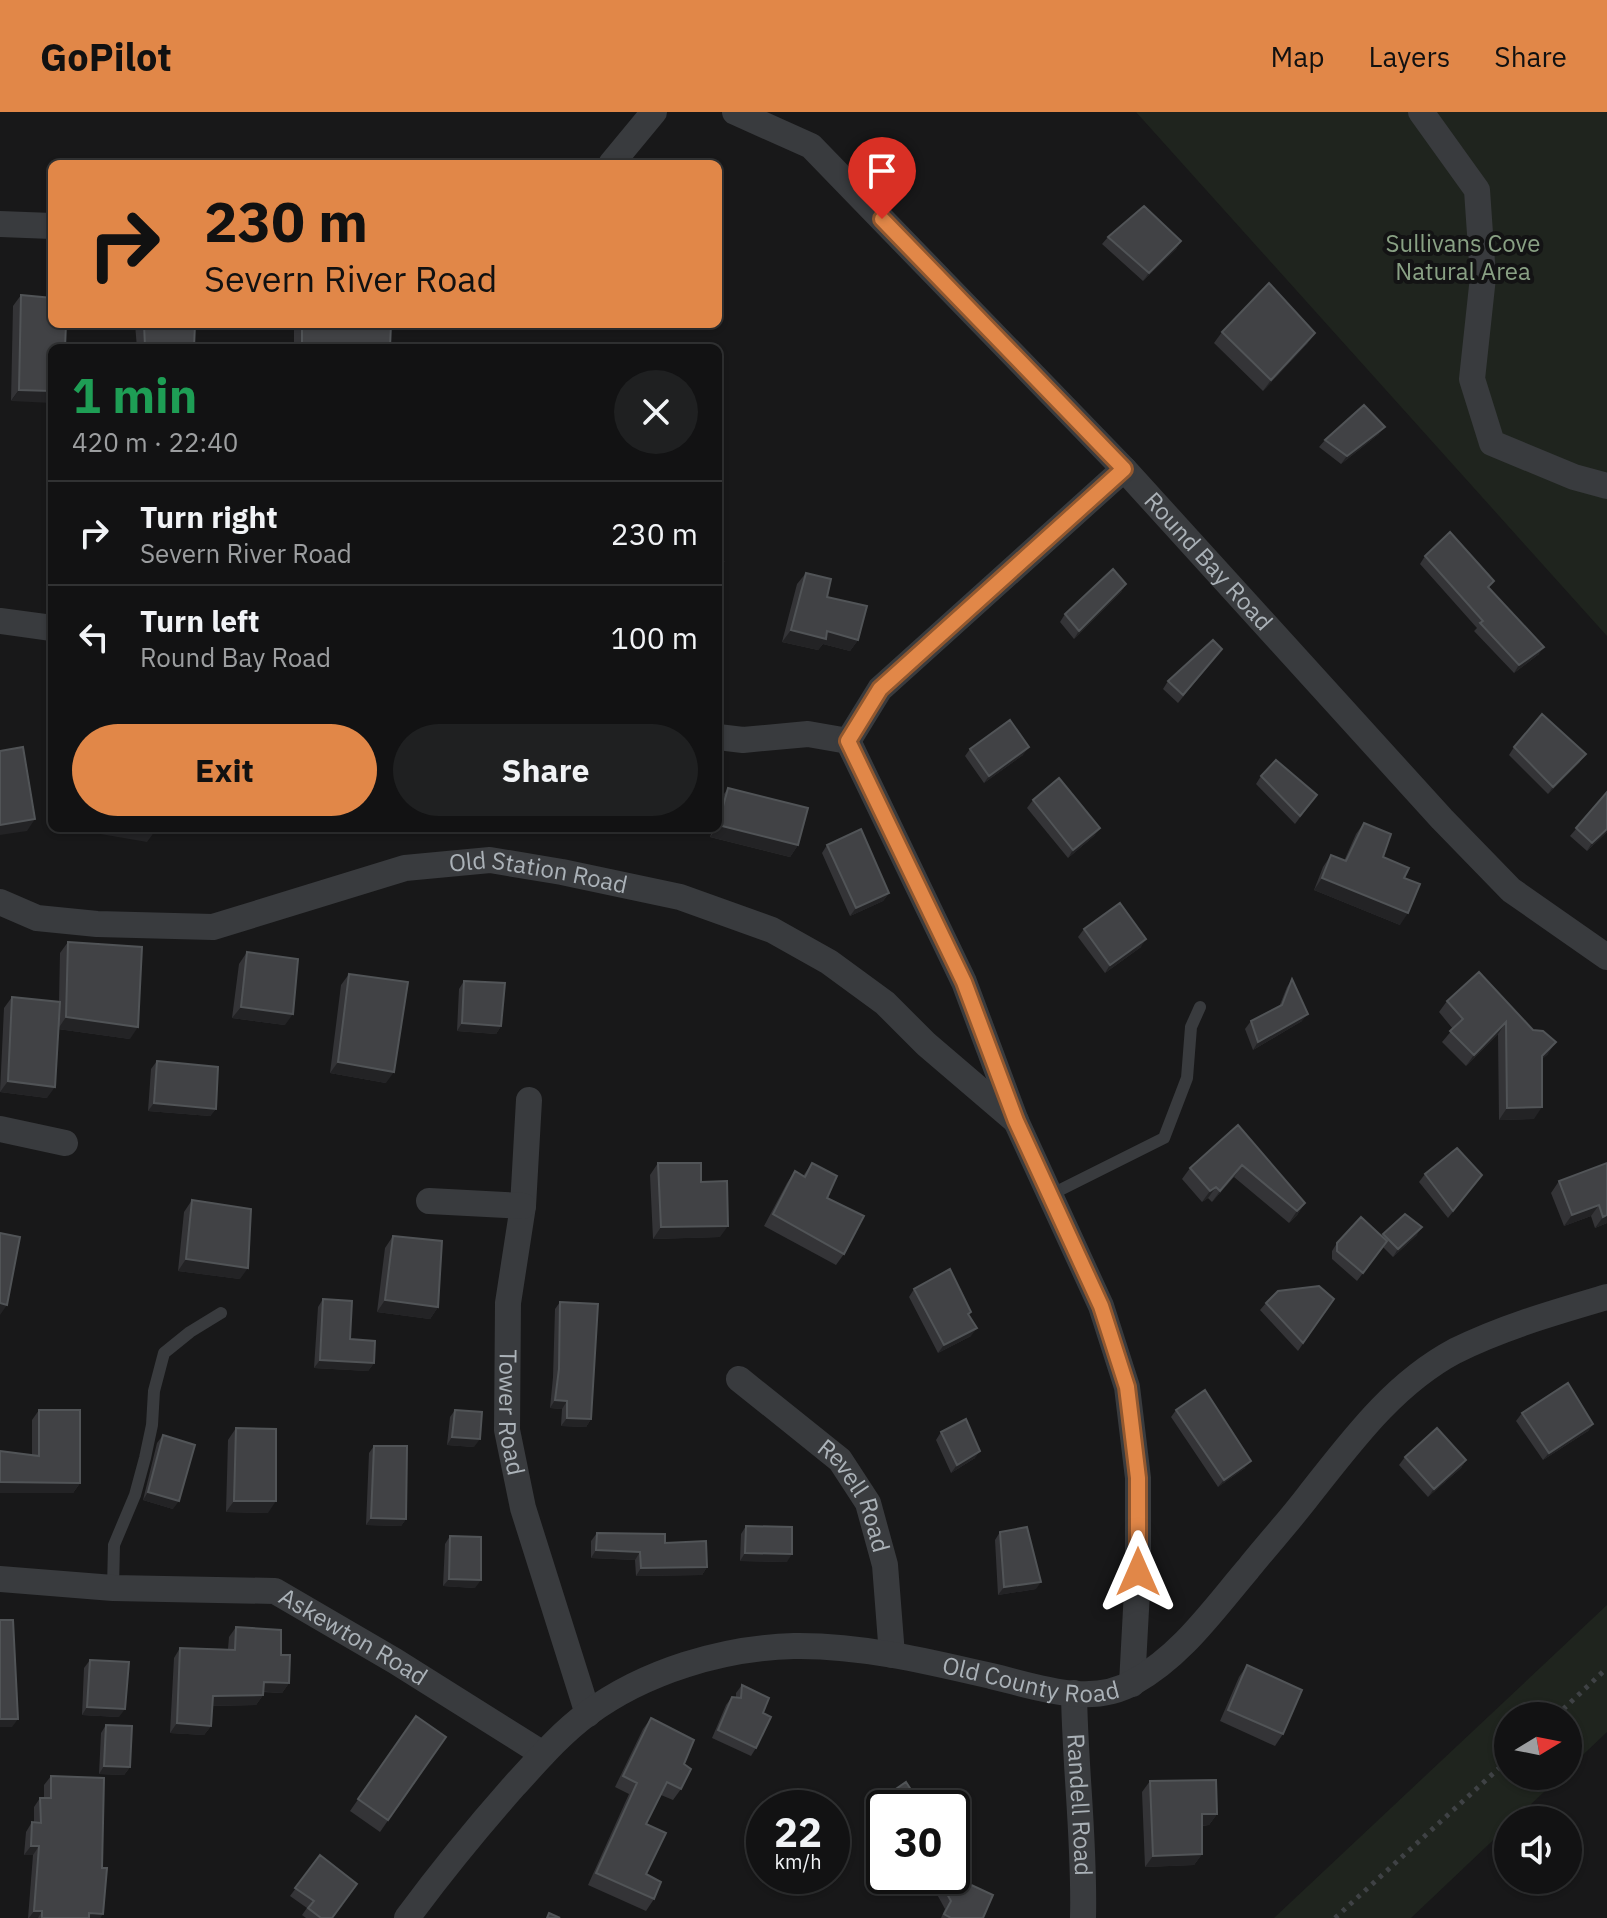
<!DOCTYPE html>
<html lang="en">
<head>
<meta charset="utf-8">
<style>
  :root { --surface:#121213; --page:#1f2021; --text:#f1f3f6; --muted:#9c9ea0; --line:#313233; --accent:#e18748 }
  body { margin:0; font-family:"IBM Plex Sans",sans-serif; background:var(--page); color:var(--text); height:100vh; display:flex; flex-direction:column; font-size:30px; white-space:nowrap }
  * { box-sizing:border-box; margin:0 }
  p { font-size:26px; color:var(--muted) }
  .icon { flex:none; width:44px; height:44px; fill:none; stroke:currentColor; stroke-width:2; stroke-linecap:round; stroke-linejoin:round }
  .map { position:relative; flex:1; overflow:hidden }
  .panel { position:absolute; left:48px; top:232px; width:674px; height:488px; display:flex; flex-direction:column; background:var(--surface); border-radius:12px; box-shadow:0 2px 6px #0004,0 0 0 2px var(--line) }
  .panel>* { flex:none }
  .top-card { position:absolute; left:48px; top:48px; width:674px; height:168px; border-radius:12px; box-shadow:0 2px 6px #0004,0 0 0 2px var(--line); background:#e18748; color:#111; overflow:hidden }
  .needle { width:52px; rotate:80deg }
  .tools { position:absolute; left:1494px; top:1590px; display:grid; gap:16px }
  .tools a { display:grid; place-items:center; width:88px; height:88px; border-radius:50%; background:var(--surface); box-shadow:0 2px 6px #0004,0 0 0 2px var(--line); font-size:40px }
  .speed { position:absolute; left:746px; top:1678px; display:flex; gap:16px; font-size:40px; font-weight:700; text-align:center }
  .speed>* { display:grid; place-content:center; width:104px; height:104px; border-radius:50%; background:var(--surface); box-shadow:0 2px 6px #0004,0 0 0 2px var(--line); line-height:1 }
  .speed small { font-size:20px; font-weight:400 }
  .speed .limit { border:4px solid #111; border-radius:12px; background:#fff; color:#111 }
  .pin { position:absolute; display:grid; place-items:center; width:68px; height:68px; color:#fff; margin:-82px -34px; border-radius:50% 50% 50% 0; rotate:-45deg; box-shadow:0 0 8px #0007 }
  .pin .icon { rotate:45deg }
  .me { position:absolute; width:88px; margin:-44px; rotate:0deg; stroke-linejoin:round; filter:drop-shadow(0 0 6px #0008) }
  .turn { display:flex; align-items:center; gap:28px; height:168px; padding:0 24px; font-size:36px }
  .turn .icon { width:104px; height:104px; stroke-width:2.5 }
  .turn b { display:block; font-size:56px; line-height:68px }
  .round { display:grid; place-items:center; flex:none; width:84px; height:84px; border-radius:42px; background:var(--page) }
  .head { display:flex; align-items:center; justify-content:space-between; height:136px; padding:0 24px }
  h1 { font-size:48px; font-weight:700; line-height:60px; color:#1e9e55 }
  .cta { display:flex; gap:16px; margin-top:auto; padding:16px 24px }
  .cta a { flex:1; height:92px; border-radius:48px; background:var(--accent); color:#111; font-size:32px; font-weight:700; line-height:92px; text-align:center }
  .cta a+a { background:var(--page); color:var(--text) }
  ul { padding:0; list-style:none }
  li { display:flex; align-items:center; gap:24px; height:104px; padding:0 24px; border-top:2px solid var(--line) }
  li div { flex:1 }
  li b { display:block; font-size:30px }
  li em { font-style:normal }
  header { display:flex; align-items:center; gap:48px; box-sizing:border-box; height:112px; padding:0 40px; background:var(--accent); color:#111 }
  header strong { font-size:38px }
  nav { display:flex; gap:44px; margin-inline-start:auto; font-size:28px }
  .map>svg:first-child { display:block }
  .green { fill:#1f241e }
  .lines { fill:none; stroke-linecap:round; stroke-linejoin:round }
  .path { stroke:#3f4245; stroke-width:5; stroke-dasharray:4 6; stroke-linecap:butt }
  .service { stroke:#393b3e; stroke-width:12 }
  .minor { stroke:#393b3e; stroke-width:26 }
  .wall { fill:#343437 }
  .shaded-wall { fill:#232325 }
  .building { fill:#414245; stroke:#515457; stroke-width:2 }
  .route-casing { stroke:#92582f; stroke-width:20 }
  .route { stroke:#e18748; stroke-width:14 }
  .labels { text-anchor:middle; stroke-width:8; stroke-linejoin:round; paint-order:stroke }
  .park-label { font-size:24px; fill:#89a184; stroke:#131314 }
  .street-label { font-size:24px; fill:#abb2b8; stroke:#131314 }
</style>
</head>
<body>
<header>
<strong>GoPilot</strong>
<nav><a>Map</a><a>Layers</a><a>Share</a></nav>
</header>
<div class="map">
<svg width="1607" height="1806" viewBox="0 0 1607 1806">
  <rect width="100%" height="100%" fill="#181819"/>
  <!-- green -->
  <path class="green" d="M1136,0H1607V524Z
    M1607,1493V1620L1568,1657V1604H1508V1664H1561L1514,1708H1508V1714L1411,1806H1274Z"/>
  <g class="lines">
    <!-- path -->
    <path class="path" d="M1556,1604L1607,1556
      M1335,1806L1508,1648"/>
    <!-- service -->
    <path class="service" d="M1050,1083L1164,1026L1187,966L1191,915L1200,895
      M113,1476L114,1433L135,1383L145,1346L152,1313L154,1279L164,1241L190,1220L221,1201"/>
    <!-- minor -->
    <g class="minor">
      <path id="s1" d="M735,0L811,34L1124,357L1442,707L1511,778L1607,845"/>
      <path d="M1421,0L1477,78L1483,165L1472,267L1492,331L1574,365L1607,374"/>
      <path d="M611,52L654,0"/>
      <path d="M0,112L52,114"/>
      <path d="M0,509L52,516"/>
      <path d="M718,625L743,628L808,622L848,629L880,577L1124,357"/>
      <path d="M848,629L964,870L1016,1009L1101,1194L1127,1275L1138,1366V1460L1132,1572"/>
      <path id="s2" d="M0,790L37,806L97,812L213,815L405,756L490,748L562,760L680,785L772,818L829,850L885,891L926,932L1016,1009"/>
      <path id="s3" d="M529,988L523,1094L508,1191L507,1318L523,1396L588,1602"/>
      <path d="M0,1017L65,1031"/>
      <path d="M429,1089L523,1094"/>
      <path id="s4" d="M739,1267L840,1348L868,1391L885,1453L892,1543"/>
      <path id="s5" d="M0,1467L113,1476L275,1479L395,1549L543,1642"/>
      <path id="s6" d="M1074,1581C1075,1656 1085,1731 1083,1806"/>
      <path id="s7" d="M407,1806C441,1760 476,1717 514,1674C537,1649 560,1622 587,1602C645,1559 723,1536 794,1534C860,1533 927,1549 991,1564C1035,1574 1090,1596 1134,1570C1182,1543 1213,1498 1248,1457C1268,1432 1290,1408 1309,1383C1351,1330 1393,1272 1455,1239C1503,1215 1556,1200 1607,1185"/>
    </g>
  </g>
  <!-- wall -->
  <path class="wall" d="M1108,125L1181,129L1176,137L1143,169L1102,132Z
    M21,183L66,212L11,289L13,194Z
    M135,212H195L194,236H137Z
    M294,212H391L390,236H294Z
    M1222,220L1315,221L1307,232L1263,279L1214,231Z
    M1379,322L1341,352L1319,335L1325,328Z
    M1425,444L1489,476L1539,542L1514,561L1474,519L1477,516L1420,452Z
    M806,461L827,485L858,528L850,539L823,532L818,538L782,530L797,472Z
    M1126,472L1121,480L1074,527L1060,510L1065,502Z
    M1222,537L1178,591L1163,577L1168,569Z
    M1514,635L1580,650L1548,682L1509,643Z
    M970,637L1023,643L984,671L965,644Z
    M1261,664L1317,683L1295,712L1256,672Z
    M728,676L798,733L790,745L710,725L713,716H718V694L720,688Z
    M1607,680V720L1587,739L1570,724Z
    M1033,688L1100,716L1094,724L1068,746L1027,696Z
    M1364,711L1383,745L1404,766L1400,813L1314,778L1323,755L1331,743L1344,749L1356,722Z
    M827,733L889,781L883,789L850,804L822,741Z
    M1084,817L1141,835L1105,861L1078,825Z
    M68,830L130,927L58,917L47,986L0,980L4,896L12,885L59,890L60,841Z
    M247,840L285,913L232,906L239,852Z
    M1479,860L1548,942L1542,947L1534,1007L1499,1008L1498,922L1466,954L1442,930L1453,917L1439,900L1447,889Z
    M349,862L386,971L330,961L341,873Z
    M1292,867L1302,909L1253,938L1245,917L1251,909L1279,895L1287,875Z
    M464,869L501,914L496,922L457,919L459,877Z
    M157,949L216,997L210,1004L148,999L151,957Z
    M1238,1013L1305,1091L1297,1103L1289,1111L1234,1065L1212,1090L1208,1086L1202,1090L1182,1067L1190,1056Z
    M658,1051L701,1070L720,1125L653,1127L650,1063Z
    M812,1051L827,1086L844,1142L836,1153L764,1114L787,1071L795,1059L803,1064Z
    M1607,1051V1111L1595,1116L1591,1104L1564,1114L1551,1081L1559,1069Z
    M1425,1062L1482,1063L1448,1106L1419,1070Z
    M192,1088L240,1167L178,1159L184,1100Z
    M1405,1102L1417,1123L1393,1145L1383,1135L1357,1169L1332,1147V1139L1337,1131L1381,1124Z
    M393,1124L438,1195L430,1207L377,1200L385,1136Z
    M914,1177L971,1200L969,1203L971,1224L938,1241L909,1185Z
    M323,1187L350,1227L374,1251L368,1259L314,1256L318,1195Z
    M1334,1187L1298,1239L1260,1198L1266,1191Z
    M560,1190L591,1307L586,1315L561,1314L562,1297L550,1296L553,1265L555,1197Z
    M39,1298L80,1371L73,1381H0V1339L32,1343V1308Z
    M455,1298L474,1335L447,1333L450,1305Z
    M1176,1298L1245,1356L1218,1375L1171,1305Z
    M1522,1301L1593,1312L1588,1319L1543,1348L1516,1309Z
    M236,1316L268,1401L226,1400L228,1328Z
    M941,1320L975,1346L951,1361L936,1328Z
    M163,1323L173,1397L143,1388L157,1331Z
    M374,1334L406,1407L401,1414L366,1413L369,1341Z
    M1405,1345L1466,1348L1461,1356L1428,1385L1399,1353Z
    M746,1414L787,1450L740,1449L741,1422Z
    M1000,1420L1036,1477L998,1483L995,1428Z
    M597,1421L665,1431L707,1455L702,1463L636,1464L635,1448L591,1446V1429Z
    M450,1424L475,1476L443,1474L445,1432Z
    M236,1515L281,1543L289,1571L282,1581L263,1580V1583L256,1593L212,1594L211,1614L204,1623L170,1621L174,1546L180,1536L228,1537L229,1525Z
    M90,1548L119,1605L82,1603L84,1556Z
    M1247,1553L1283,1622L1275,1634L1220,1609L1239,1565Z
    M742,1573L763,1601L756,1636L751,1644L712,1626L726,1593L732,1585H736V1581Z
    M416,1604L446,1625L380,1720L350,1699Z
    M651,1606L684,1652L681,1677L673,1688L661,1683L646,1712V1762L654,1787L646,1799L588,1773L629,1682L615,1675L643,1617Z
    M106,1613L130,1655L124,1663L99,1662L101,1621Z
    M51,1664L102,1756L103,1802L100,1806H28L33,1743H24L26,1720L32,1710H34V1695L40,1686H44V1673Z
    M1150,1669L1217,1702L1209,1713L1202,1714V1742L1194,1753L1145,1755L1142,1680Z
    M890,1681L923,1696H889L885,1689Z
    M320,1743L333,1806H306L302,1803L307,1796L290,1784Z
    M927,1764H952L983,1806H941L945,1797Z"/>
  <!-- shaded-wall -->
  <path class="shaded-wall" d="M1181,129L1176,137L1143,169L1149,161Z
    M1315,221L1307,232L1263,279L1271,268Z
    M19,278L52,279V291L11,289Z
    M1385,315L1379,322L1341,352L1347,344Z
    M1126,472L1121,480L1074,527L1079,519Z
    M791,518L827,519L858,528L850,539L823,532L818,538L782,530Z
    M1544,535L1539,542L1514,561L1519,553Z
    M1029,635L1023,643L984,671L989,664Z
    M1586,642L1580,650L1548,682L1553,675Z
    M35,707L27,719L0,723V713Z
    M718,713L798,733L790,745L710,725L717,716H718Z
    M92,716H140L155,719L147,730L89,720Z
    M1100,716L1094,724L1068,746L1073,738Z
    M1607,717V720L1587,739L1592,731Z
    M1322,766L1408,801L1400,813L1314,778Z
    M889,781L883,789L850,804L856,796Z
    M1146,827L1141,835L1105,861L1110,853Z
    M241,895L293,902L285,913L232,906Z
    M1308,902L1302,909L1253,938L1258,930Z
    M66,905L138,915L130,927L58,917Z
    M1506,910L1498,922L1466,954L1474,943Z
    M462,911L501,914L496,922L457,919Z
    M1556,930L1548,942L1534,955L1542,944Z
    M338,950L394,960L386,971L330,961Z
    M8,969L55,975L47,986L0,980Z
    M154,991L216,997L210,1004L148,999Z
    M1542,995L1534,1007L1499,1008L1507,996Z
    M1242,1053L1234,1065L1212,1090L1220,1079Z
    M1216,1075L1208,1086L1202,1090L1210,1079Z
    M1305,1091L1297,1103L1289,1111L1297,1099Z
    M1599,1093L1591,1104L1564,1114L1572,1103Z
    M1607,1103V1111L1595,1116L1603,1105Z
    M728,1114L720,1125L653,1127L661,1115Z
    M1422,1115L1417,1123L1393,1145L1398,1137Z
    M186,1147L248,1156L240,1167L178,1159Z
    M385,1188L438,1195L430,1207L377,1200Z
    M0,1191L7,1193L0,1203Z
    M977,1216L971,1224L938,1241L944,1233Z
    M320,1248L374,1251L368,1259L314,1256Z
    M555,1288L567,1289L562,1297L550,1296Z
    M567,1306L591,1307L586,1315L561,1314Z
    M1593,1312L1588,1319L1543,1348L1549,1341Z
    M452,1325L480,1327L474,1335L447,1333Z
    M980,1339L975,1346L951,1361L957,1353Z
    M1466,1348L1461,1356L1428,1385L1434,1377Z
    M1251,1349L1245,1356L1218,1375L1224,1368Z
    M0,1370L80,1371L73,1381H0Z
    M148,1380L179,1389L173,1397L143,1388Z
    M234,1389H276L268,1401L226,1400Z
    M371,1406L406,1407L401,1414L366,1413Z
    M596,1438L640,1440L635,1448L591,1446Z
    M745,1441L792,1442L787,1450L740,1449Z
    M707,1455L702,1463L636,1464L641,1456Z
    M449,1467L481,1468L475,1476L443,1474Z
    M1041,1470L1036,1477L998,1483L1004,1475Z
    M264,1570L289,1571L282,1581L258,1579Z
    M263,1583L256,1593L206,1594L213,1584Z
    M87,1595L125,1597L119,1605L82,1603Z
    M0,1607H18L12,1615H0Z
    M177,1611L211,1614L204,1623L170,1621Z
    M104,1654L130,1655L124,1663L99,1662Z
    M1202,1702H1217L1209,1713L1194,1714Z
    M31,1734H39L33,1743H24Z
    M1202,1742L1194,1753L1145,1755L1153,1744Z
    M34,1799H42L38,1806H29Z
    M89,1801L103,1802L100,1806H86Z"/>
  <!-- building -->
  <path class="building" d="M1144,94L1181,129L1149,161L1108,125Z
    M1269,171L1315,221L1271,268L1222,220Z
    M21,183L52,186V212H66L65,236H52V279L19,278Z
    M144,212H195L194,236L145,234Z
    M302,212H391L390,236H302Z
    M1364,293L1385,315L1347,344L1325,328Z
    M1450,420L1494,469L1488,475L1544,535L1519,553L1480,511L1483,509L1425,444Z
    M718,446L723,450L718,457Z
    M1113,457L1126,472L1079,519L1065,502Z
    M806,461L831,467L827,485L867,494L858,528L827,519L826,527L791,518Z
    M1213,528L1222,537L1183,583L1168,569Z
    M1542,602L1586,642L1553,675L1514,635Z
    M1010,608L1029,635L989,664L970,637Z
    M23,635L35,707L0,713V639Z
    M1276,648L1317,683L1300,704L1261,664Z
    M1059,666L1100,716L1073,738L1033,688Z
    M728,676L808,696L798,733L718,713Z
    M1607,680V717L1592,731L1576,716Z
    M1364,711L1391,722L1383,745L1409,756L1404,766L1420,772L1408,801L1322,766L1331,743L1346,749Z
    M861,717L889,781L856,796L827,733Z
    M1120,791L1146,827L1110,853L1084,817Z
    M68,830L142,835L138,915L66,905Z
    M247,840L298,847L293,902L241,895Z
    M1479,860L1533,918L1543,919L1556,930L1542,944V995L1507,996L1506,910L1474,943L1450,919L1463,907L1447,889Z
    M349,862L408,870L394,960L338,950Z
    M1292,867L1308,902L1258,930L1251,909L1282,893Z
    M464,869L505,871L501,914L462,911Z
    M12,885L60,890L55,975L8,969Z
    M157,949L218,955L216,997L154,991Z
    M1238,1013L1305,1091L1297,1099L1242,1053L1220,1079L1216,1075L1210,1079L1190,1056Z
    M1457,1036L1482,1063L1453,1099L1425,1062Z
    M658,1051H701V1070L727,1069L728,1114L661,1115Z
    M812,1051L837,1064L827,1086L864,1104L844,1142L773,1102L795,1059L805,1065Z
    M1607,1051V1103L1603,1105L1599,1093L1572,1103L1559,1069Z
    M192,1088L251,1097L248,1156L186,1147Z
    M1405,1102L1422,1115L1398,1137L1383,1122Z
    M1361,1105L1387,1129L1363,1161L1337,1139V1131Z
    M0,1121L20,1125L7,1193L0,1191Z
    M393,1124L442,1129L438,1195L385,1188Z
    M950,1157L971,1200L968,1202L977,1216L944,1233L914,1177Z
    M1319,1174L1334,1187L1303,1231L1266,1191L1278,1179Z
    M323,1187L352,1189L350,1227L375,1229L374,1251L320,1248Z
    M560,1190L598,1192L591,1307L567,1306V1289L555,1288L559,1257Z
    M1568,1271L1593,1312L1549,1341L1522,1301Z
    M1205,1278L1251,1349L1224,1368L1176,1298Z
    M39,1298H80V1371L0,1370V1339L39,1344Z
    M455,1298L482,1300L480,1327L452,1325Z
    M966,1307L980,1339L957,1353L941,1320Z
    M236,1316L276,1317V1389H234Z
    M1437,1316L1466,1348L1434,1377L1405,1345Z
    M163,1323L195,1333L179,1389L148,1380Z
    M374,1334H407L406,1407L371,1406Z
    M746,1414L792,1415V1442L745,1441Z
    M1027,1415L1041,1470L1004,1475L1000,1420Z
    M597,1421L665,1422V1431L706,1429L707,1455L641,1456L640,1440L596,1438Z
    M450,1424L481,1425V1468L449,1467Z
    M0,1508H13L18,1607H0Z
    M236,1515L281,1518V1543H290L289,1571L264,1570L263,1583L213,1584L211,1614L177,1611L180,1536L235,1538Z
    M90,1548L129,1550L125,1597L87,1595Z
    M1247,1553L1302,1578L1283,1622L1228,1598Z
    M742,1573L769,1586L763,1601L771,1605L756,1636L718,1618L732,1585L741,1586Z
    M416,1604L446,1625L388,1708L358,1687Z
    M651,1606L694,1628L684,1652L691,1657L681,1677L667,1670L646,1712L666,1721L646,1762L661,1770L654,1787L596,1761L637,1671L623,1664Z
    M106,1613L132,1614L130,1655L104,1654Z
    M51,1664L104,1666L102,1756H107L103,1802L89,1801V1806H42V1799H34L39,1734H31L32,1710L41,1711L40,1686H51Z
    M1216,1668L1217,1702H1202V1742L1153,1744L1150,1669Z
    M906,1670L923,1696H898L890,1681Z
    M320,1743L357,1772L332,1806H321L308,1796L314,1789L295,1776Z
    M937,1764H952L993,1783L983,1806H951L944,1802L951,1789Z
    M549,1801L560,1806H547Z"/>
  <g class="lines">
    <!-- route casing -->
    <g class="route-casing">
      <path id="route" d="M882,107L1124,357L880,577L848,629L964,870L1016,1009L1101,1194L1127,1275L1138,1366V1460"/>
    </g>
    <!-- route -->
    <use href="#route" class="route"/>
  </g>
  <g class="labels">
    <!-- park labels -->
    <g class="park-label">
      <text x="1463" y="140">Sullivans Cove<tspan x="1463" dy="28">Natural Area</tspan></text>
    </g>
    <!-- street labels -->
    <g class="street-label">
      <text dy="8" stroke="none"><textPath href="#s1" startOffset="658">Round Bay Road</textPath></text>
      <text dy="8" stroke="none"><textPath href="#s2" startOffset="552">Old Station Road</textPath></text>
      <text dy="8" stroke="none"><textPath href="#s3" startOffset="314">Tower Road</textPath></text>
      <text dy="8" stroke="none"><textPath href="#s4" startOffset="168">Revell Road</textPath></text>
      <text dy="8" stroke="none"><textPath href="#s5" startOffset="366">Askewton Road</textPath></text>
      <text dy="8" stroke="none"><textPath href="#s7" startOffset="734">Old County Road</textPath></text>
      <text dy="8" stroke="none"><textPath href="#s6" startOffset="112">Randell Road</textPath></text>
    </g>
  </g>
</svg>
<div class="tools">
<a><svg class="needle" viewBox="-14 -14 28 28"><path d="M0-13l5 13h-10z" fill="#e53935"/><path d="M0 13l5-13h-10z" fill="#9c9ea0"/></svg></a>
<a><svg class="icon" aria-label="sound" viewBox="0 0 24 24"><path d="M4 9h4l5-4v14l-5-4H4zM17 9q2 3 0 6"/></svg></a>
</div>
<div class="speed"><div>22<small>km/h</small></div><div class="limit">30</div></div>
<div class="pin" style="left:882px;top:107px;background:#d93025"><svg class="icon" aria-label="arrive" viewBox="0 0 24 24"><path d="M6 21V4h12l-3 4 3 4H6"/></svg></div>
<svg class="me" style="left:1138px;top:1460px" viewBox="-20 -20 40 40"><path d="M0-17L14 15 0 8-14 15z" fill="#e18748" stroke="#fff" stroke-width="4"/></svg>
<div class="top-card">
<div class="turn"><svg class="icon" aria-label="right" viewBox="0 0 24 24"><path d="M7 20v-9h11M14 6l5 5-5 5"/></svg><div><b>230 m</b>Severn River Road</div></div>
</div>
<section class="panel">
<div class="head"><div><h1>1 min</h1><p>420 m · 22:40</p></div><a class="round"><svg class="icon" aria-label="close" viewBox="0 0 24 24"><path d="M6 6l12 12M18 6L6 18"/></svg></a></div>
<ul>
<li><svg class="icon" aria-label="right" viewBox="0 0 24 24"><path d="M7 20v-9h11M14 6l5 5-5 5"/></svg><div><b>Turn right</b><p>Severn River Road</p></div><em>230 m</em></li>
<li><svg class="icon" aria-label="left" viewBox="0 0 24 24"><path d="M17 20v-9H6M10 6l-5 5 5 5"/></svg><div><b>Turn left</b><p>Round Bay Road</p></div><em>100 m</em></li>
</ul>
<div class="cta"><a>Exit</a><a>Share</a></div>
</section>
</div>
</body>
</html>
